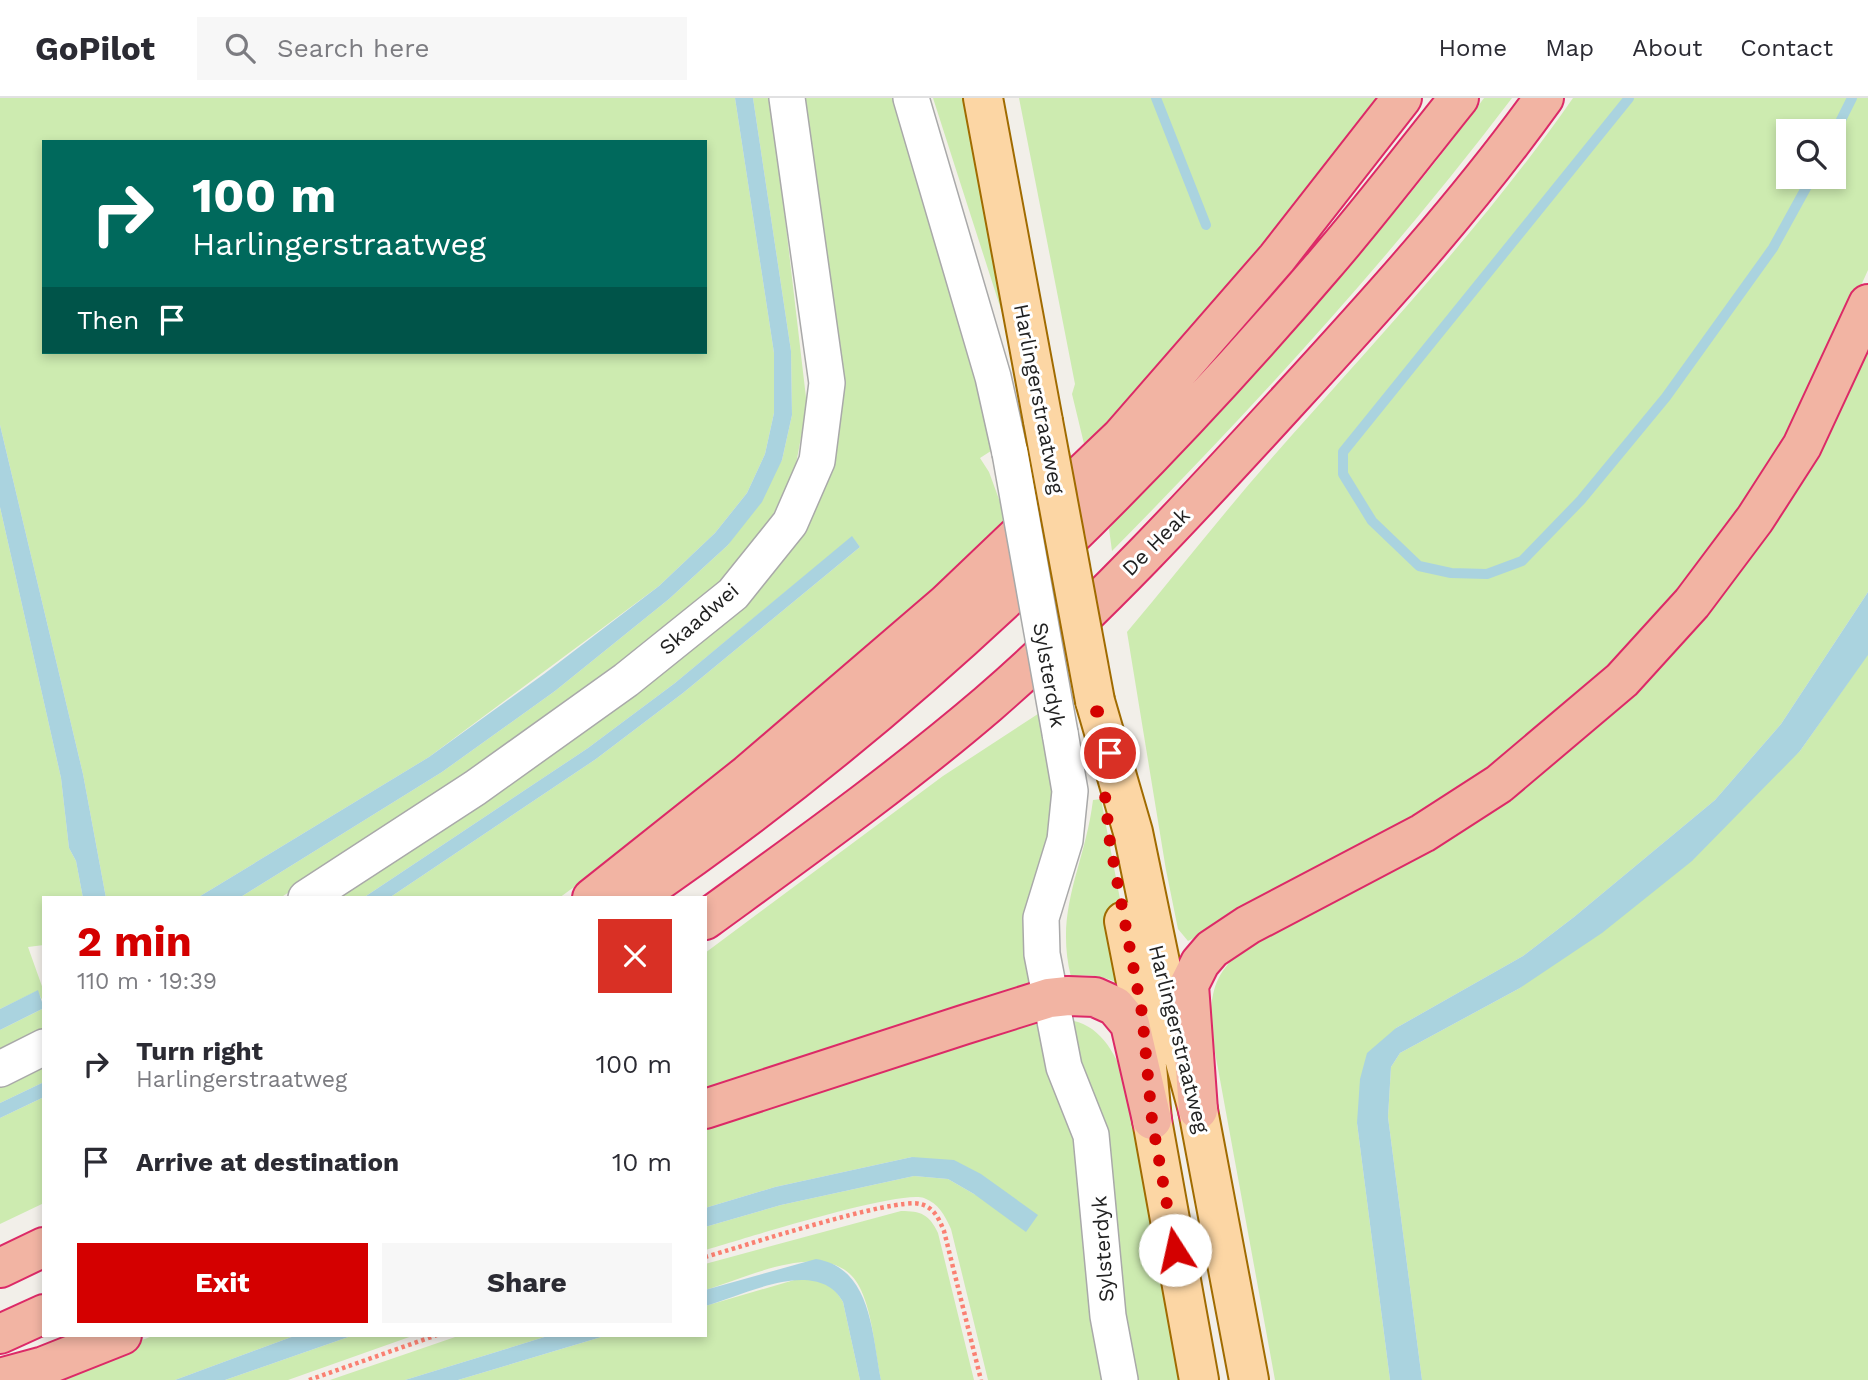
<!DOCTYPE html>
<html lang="en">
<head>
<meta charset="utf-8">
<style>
  :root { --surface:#fff; --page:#f7f7f7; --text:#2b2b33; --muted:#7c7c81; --line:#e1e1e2; --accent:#d40000 }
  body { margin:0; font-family:"Work Sans",sans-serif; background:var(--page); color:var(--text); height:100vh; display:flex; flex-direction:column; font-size:26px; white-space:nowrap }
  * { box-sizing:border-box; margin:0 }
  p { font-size:23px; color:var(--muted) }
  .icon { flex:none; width:38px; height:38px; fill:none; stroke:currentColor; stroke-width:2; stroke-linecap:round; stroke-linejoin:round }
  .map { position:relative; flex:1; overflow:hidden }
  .drawer { position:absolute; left:42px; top:798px; width:665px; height:441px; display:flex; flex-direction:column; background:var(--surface); border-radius:0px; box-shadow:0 4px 10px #0003 }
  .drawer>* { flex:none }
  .hud { position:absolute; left:42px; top:42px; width:665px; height:214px; border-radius:0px; box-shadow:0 4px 10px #0003; background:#00695c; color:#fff; overflow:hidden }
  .tools { position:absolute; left:1776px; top:21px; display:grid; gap:14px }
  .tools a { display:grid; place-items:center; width:70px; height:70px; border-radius:0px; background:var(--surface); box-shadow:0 4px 10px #0003; font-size:35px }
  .pin { position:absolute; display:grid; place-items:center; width:60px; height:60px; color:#fff; margin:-30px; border:4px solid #fff; border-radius:50%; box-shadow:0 2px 7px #0007 }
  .me { position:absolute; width:77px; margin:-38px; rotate:350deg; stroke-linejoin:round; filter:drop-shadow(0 0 5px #0008) }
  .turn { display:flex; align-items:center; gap:24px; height:147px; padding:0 35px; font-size:32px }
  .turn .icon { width:91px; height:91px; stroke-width:2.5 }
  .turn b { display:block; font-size:49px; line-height:60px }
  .then { display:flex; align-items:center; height:66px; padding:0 35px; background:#0003; gap:14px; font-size:26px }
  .round { display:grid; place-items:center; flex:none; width:74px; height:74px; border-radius:0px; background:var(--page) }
  .overview { display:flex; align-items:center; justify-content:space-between; height:119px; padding:0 35px }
  h1 { font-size:42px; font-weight:700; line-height:52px; color:var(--accent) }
  .button { display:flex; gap:14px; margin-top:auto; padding:14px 35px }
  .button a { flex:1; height:80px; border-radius:0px; background:var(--accent); color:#fff; font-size:28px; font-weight:700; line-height:80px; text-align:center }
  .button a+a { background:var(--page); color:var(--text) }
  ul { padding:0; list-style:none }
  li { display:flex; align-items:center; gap:21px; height:98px; padding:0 35px }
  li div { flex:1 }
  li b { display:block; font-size:26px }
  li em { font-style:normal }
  header { display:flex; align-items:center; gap:42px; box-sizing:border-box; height:98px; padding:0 35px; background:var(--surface); border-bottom:2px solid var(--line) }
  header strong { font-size:33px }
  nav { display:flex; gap:38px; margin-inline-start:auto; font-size:24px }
  .search { width:490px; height:63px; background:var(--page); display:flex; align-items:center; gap:18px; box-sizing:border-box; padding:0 24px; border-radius:0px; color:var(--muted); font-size:26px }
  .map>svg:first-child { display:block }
  .grass { fill:#cdebb0; fill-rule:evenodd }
  .water { fill:#aad3df }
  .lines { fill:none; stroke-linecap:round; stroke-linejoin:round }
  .stream { stroke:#aad3df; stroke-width:10 }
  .minor-casing { stroke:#a9a9a9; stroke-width:38 }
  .primary-casing { stroke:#a06b00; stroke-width:42 }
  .trunk-casing { stroke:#dc2a67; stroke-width:42 }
  .path { stroke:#fa8072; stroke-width:4.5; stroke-dasharray:3.5 3.5; stroke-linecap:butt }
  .minor { stroke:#fff; stroke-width:35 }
  .primary { stroke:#fcd6a4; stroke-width:38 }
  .trunk { stroke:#f2b4a3; stroke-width:38 }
  .minor-bridge-casing { stroke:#a9a9a9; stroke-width:38; stroke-linecap:butt }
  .primary-bridge-casing { stroke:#a06b00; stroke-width:42; stroke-linecap:butt }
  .minor-bridge { stroke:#fff; stroke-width:35 }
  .primary-bridge { stroke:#fcd6a4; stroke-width:38 }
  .route { stroke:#d40000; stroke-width:12; stroke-dasharray:0 21.6 }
  .labels { text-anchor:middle; stroke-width:6; stroke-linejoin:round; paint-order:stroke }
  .street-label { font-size:21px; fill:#222; stroke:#fff }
</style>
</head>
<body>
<header>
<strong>GoPilot</strong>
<div class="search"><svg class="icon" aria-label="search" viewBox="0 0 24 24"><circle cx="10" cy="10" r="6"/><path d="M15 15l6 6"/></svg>Search here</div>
<nav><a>Home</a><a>Map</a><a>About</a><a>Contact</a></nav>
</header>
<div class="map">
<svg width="1868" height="1282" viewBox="0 0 1868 1282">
  <rect width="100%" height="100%" fill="#f2efe9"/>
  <!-- grass -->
  <path class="grass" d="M0,0H735L774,255V315L765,356L747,395L715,435L659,488L429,659L197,800H106L83,676L0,327ZM44,44H705V254H44Z
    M753,0H771L807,308L795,371L769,425L721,483L575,600L488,664L280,800H239L442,674L555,593L669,501L728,447L782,362L792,317L791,253Z
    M802,0H897L994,351L980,360L989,374L1011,434L711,689L559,800H389L596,661L683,595L860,449L852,439L675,585L588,650L363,800H338L458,723L641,591L752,500L782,465L802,433L824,390L838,336L842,281Z
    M933,0H966L1005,224Z
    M1019,0H1385L1305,104L1086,354L1072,296L1075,286Z
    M1484,0H1512C1390,161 1254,309 1112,453L1109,431C1146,384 1190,344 1231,300C1320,204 1407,105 1484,0Z
    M1573,0H1868V172L1793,339L1684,499L1491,678L1323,777L1188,843L1178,831L1166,772L1127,534C1175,477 1221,418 1270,362C1374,244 1483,129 1573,0ZM1788,33H1834V79H1788Z
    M1868,237V494L1781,626L1715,702L1574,819L1523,858L1396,930L1357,1025L1390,1282H1275L1210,927C1212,891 1214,879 1240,853L1625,587Z
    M0,409L61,680L69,750L76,763L83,800H44V847L28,849L44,894V905L37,893L0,911Z
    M1868,556V1282H1422L1388,1019L1391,969L1400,955L1520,890L1800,653Z
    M1044,612L1060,649L1036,891L705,995V855L943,678Z
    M1101,701L1138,896C1116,883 1099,874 1071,879C1054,811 1085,768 1093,702Z
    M44,910V932L0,953V932Z
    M1039,921L1078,1040L1106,1282H988L951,1131C944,1116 939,1106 924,1100C900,1091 740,1142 705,1152V1129L781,1107L914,1078L948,1081L974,1096L1037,1117L912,1059L775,1089L705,1110V1023Z
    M1067,922C1098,924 1116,955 1124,981L1180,1282H1133L1091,1000Z
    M44,969V984L0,1005V989Z
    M44,999V1105L0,1126V1020Z
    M901,1113C921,1113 929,1116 938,1135L974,1282H881C875,1254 873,1218 861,1192C836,1135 749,1179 705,1192V1166Z
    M801,1180C821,1181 834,1187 843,1204L860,1282H458L608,1237H705V1208Z
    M155,1237H297L175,1282H40Z
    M354,1237H415L288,1282H225Z
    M461,1237H551L405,1282H330Z"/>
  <!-- water -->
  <path class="water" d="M735,0H753L791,253L792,317L782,362L762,404L728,447L669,501L555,593L442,674L239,800H197L429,659L544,576L659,488L715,435L747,395L765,356L774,315V255Z
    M0,327L83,676L106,800H83L76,763L69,750L61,680L0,409Z
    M852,438L860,449L683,595L596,661L389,800H363L588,650L675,585Z
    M1868,494V557L1800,653L1692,763L1602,835L1520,890L1400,955L1391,969L1388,1019L1422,1282H1390L1357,1025L1360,981L1367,955L1396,930L1523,858L1574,819L1715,702L1781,626Z
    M38,892L44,910L0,932V911Z
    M44,984V999L0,1020V1005Z
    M912,1059L954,1062L981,1076L1038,1117L1026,1134L974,1096L948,1081L914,1078L781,1107L705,1129V1110L775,1089Z
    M816,1161C872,1170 872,1237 881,1282H860L843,1204C817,1158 745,1197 705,1208V1192Z
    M297,1237H354L225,1282H175Z
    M551,1237H608L458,1282H405Z"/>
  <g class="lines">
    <!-- stream -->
    <path class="stream" d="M1156,0L1206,127
      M1629,0L1343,354V376L1372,423L1419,468L1451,475L1487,476L1522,463L1581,402L1666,299L1773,150L1812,79
      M1834,36L1852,0"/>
    <!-- minor casing -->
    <g class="minor-casing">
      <path id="minor" d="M911,0L993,279L1010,355
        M1060,635L1070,693L1065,742L1041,820L1042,856L1064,969L1091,1037L1108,1218L1120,1282
        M306,800L475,690L626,582L733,496L790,425L817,363L827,285L787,0
        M0,971L44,949"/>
    </g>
    <!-- primary casing -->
    <g class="primary-casing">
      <path id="primary" d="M983,0L1043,323
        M1095,603L1133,734L1166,893L1198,1012L1249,1282
        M1124,823L1142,915L1152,1022L1199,1282"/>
    </g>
    <!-- trunk casing -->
    <g class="trunk-casing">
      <path id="trunk" d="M592,800L748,676L946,506L1121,339L1277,160L1402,0
        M634,800C893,624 1121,404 1324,167C1371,113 1414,56 1459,0
        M705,822C801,752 898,683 988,606C1095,513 1192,408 1288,303C1377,206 1467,107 1544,0
        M705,1011L963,927L1049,900L1068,898L1095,899L1115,908L1130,926L1152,1022
        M1198,1012L1189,887L1200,865L1212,851L1248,827L1423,735L1499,686L1622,582L1692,505L1755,421L1802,348L1868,206
        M0,1170L44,1149
        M0,1236L44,1216
        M0,1280L44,1268L122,1237"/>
    </g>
    <!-- path -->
    <path class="path" d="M705,1159C741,1149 894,1099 920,1106C934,1109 939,1121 944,1133L981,1282
      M309,1282L437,1237"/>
    <!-- minor -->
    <use href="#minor" class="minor"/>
    <!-- primary -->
    <use href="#primary" class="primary"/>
    <!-- trunk -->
    <use href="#trunk" class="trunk"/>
    <!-- minor-bridge casing -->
    <g class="minor-bridge-casing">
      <path id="minor-bridge" d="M1010,355L1060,635"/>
    </g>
    <!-- primary-bridge casing -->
    <g class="primary-bridge-casing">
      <path id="primary-bridge" d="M1043,323L1095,603"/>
    </g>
    <!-- minor-bridge -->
    <use href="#minor-bridge" class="minor-bridge"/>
    <!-- primary-bridge -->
    <use href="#primary-bridge" class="primary-bridge"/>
  </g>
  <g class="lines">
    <!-- route -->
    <path class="route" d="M1110,655L1095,603L1110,745L1142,915L1152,1022L1175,1152"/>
  </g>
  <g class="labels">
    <!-- street labels -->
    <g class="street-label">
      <text transform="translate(1039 301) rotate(79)" y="7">Harlingerstraatweg</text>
      <text transform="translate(1156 444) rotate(-45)" y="7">De Heak</text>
      <text transform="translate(699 521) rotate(-41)" y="7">Skaadwei</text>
      <text transform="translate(1049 577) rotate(80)" y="7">Sylsterdyk</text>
      <text transform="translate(1179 941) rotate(76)" y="7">Harlingerstraatweg</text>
      <text transform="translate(1103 1151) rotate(-94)" y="7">Sylsterdyk</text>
    </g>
  </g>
</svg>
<div class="tools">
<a><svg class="icon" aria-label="search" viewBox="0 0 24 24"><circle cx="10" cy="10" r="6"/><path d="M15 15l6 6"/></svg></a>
</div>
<div class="pin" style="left:1110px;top:655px;background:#d93025"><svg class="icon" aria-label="arrive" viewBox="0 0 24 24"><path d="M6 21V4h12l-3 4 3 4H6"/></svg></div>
<svg class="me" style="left:1175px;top:1152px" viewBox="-20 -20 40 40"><circle r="19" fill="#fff"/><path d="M0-13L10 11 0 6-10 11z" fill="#d40000"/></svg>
<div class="hud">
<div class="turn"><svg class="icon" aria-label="right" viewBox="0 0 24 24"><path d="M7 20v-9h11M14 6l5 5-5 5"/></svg><div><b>100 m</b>Harlingerstraatweg</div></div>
<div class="then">Then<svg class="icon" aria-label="arrive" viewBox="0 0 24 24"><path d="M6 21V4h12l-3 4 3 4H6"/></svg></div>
</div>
<section class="drawer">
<div class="overview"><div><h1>2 min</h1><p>110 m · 19:39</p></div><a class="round" style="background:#d93025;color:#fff"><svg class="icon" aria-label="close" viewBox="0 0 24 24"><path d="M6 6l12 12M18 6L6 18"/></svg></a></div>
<ul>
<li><svg class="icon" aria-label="right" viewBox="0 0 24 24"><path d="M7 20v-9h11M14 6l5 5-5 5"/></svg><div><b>Turn right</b><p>Harlingerstraatweg</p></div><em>100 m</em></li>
<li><svg class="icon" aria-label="arrive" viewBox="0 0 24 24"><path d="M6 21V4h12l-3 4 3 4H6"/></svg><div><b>Arrive at destination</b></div><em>10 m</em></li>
</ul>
<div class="button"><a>Exit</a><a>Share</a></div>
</section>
</div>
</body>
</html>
